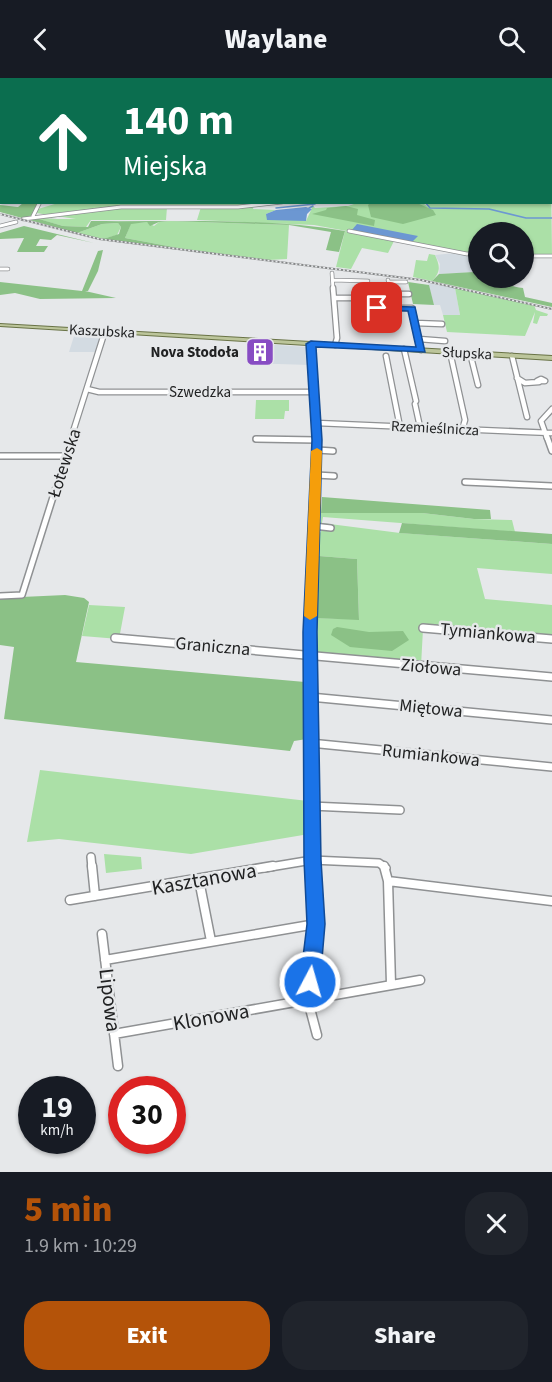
<!DOCTYPE html>
<html lang="en">
<head>
<meta charset="utf-8">
<style>
  :root { --surface:#171b24; --page:#20242c; --text:#f1f3f6; --muted:#9ea1a6; --accent:#b45309 }
  body { margin:0; font-family:"Source Sans 3",sans-serif; background:var(--page); color:var(--text); height:100vh; display:flex; flex-direction:column; font-size:22px; white-space:nowrap }
  * { box-sizing:border-box; margin:0 }
  p { font-size:20px; color:var(--muted) }
  .icon { flex:none; width:33px; height:33px; fill:none; stroke:currentColor; stroke-width:2; stroke-linecap:round; stroke-linejoin:round }
  .map { position:relative; height:1094px; overflow:hidden }
  .panel { display:flex; flex-direction:column; background:var(--surface); flex:1 }
  .panel>* { flex:none }
  .top-card { position:absolute; left:0px; top:0px; width:552px; height:126px; box-shadow:0 2px 4px #0004; background:#0b6e4f; color:#fff; overflow:hidden }
  .controls { position:absolute; left:468px; top:144px; display:grid; gap:12px }
  .controls a { display:grid; place-items:center; width:66px; height:66px; border-radius:50%; background:var(--surface); box-shadow:0 2px 4px #0004; font-size:30px }
  .speed { position:absolute; left:18px; top:998px; display:flex; gap:12px; font-size:30px; font-weight:700; text-align:center }
  .speed>* { display:grid; place-content:center; width:78px; height:78px; border-radius:50%; background:var(--surface); box-shadow:0 2px 4px #0004; line-height:1 }
  .speed small { font-size:15px; font-weight:400 }
  .speed .limit { border:9px solid #d22; background:#fff; color:#111 }
  .pin { position:absolute; display:grid; place-items:center; width:51px; height:51px; color:#fff; margin:-26px; border-radius:12px; box-shadow:0 3px 9px #0006 }
  .me { position:absolute; width:66px; margin:-33px; rotate:6deg; stroke-linejoin:round; filter:drop-shadow(0 0 4px #0008) }
  .turn { display:flex; align-items:center; gap:21px; height:126px; padding:0 24px; font-size:27px }
  .turn .icon { width:78px; height:78px; stroke-width:2.5 }
  .turn b { display:block; font-size:42px; line-height:51px }
  .round { display:grid; place-items:center; flex:none; width:63px; height:63px; border-radius:24px; background:var(--page) }
  .overview { display:flex; align-items:center; justify-content:space-between; height:102px; padding:0 24px }
  h1 { font-size:36px; font-weight:800; line-height:45px; color:var(--accent) }
  .action { display:flex; gap:12px; margin-top:auto; padding:12px 24px }
  .action a { flex:1; height:69px; border-radius:24px; background:var(--accent); color:#fff; font-size:24px; font-weight:800; line-height:69px; text-align:center }
  .action a+a { background:var(--page); color:var(--text) }
  header { display:flex; justify-content:space-between; align-items:center; height:78px; padding:0 24px; background:var(--surface); font-size:27px; font-weight:800 }
  .map>svg:first-child { display:block }
  .built { fill:#d3dbe2 }
  .green { fill:#abe0a7 }
  .forest { fill:#8bc186 }
  .water { fill:#6c97d2 }
  .lines { fill:none; stroke-linecap:round; stroke-linejoin:round }
  .stream { stroke:#6c97d2; stroke-width:1.5 }
  .minor-far5-casing { stroke:#8f9193; stroke-width:4 }
  .minor-far4-casing { stroke:#8f9193; stroke-width:4.5 }
  .minor-far3-casing { stroke:#8f9193; stroke-width:7 }
  .minor-far2-casing { stroke:#8f9193; stroke-width:8 }
  .minor-far1-casing { stroke:#8f9193; stroke-width:10 }
  .minor-casing { stroke:#8f9193; stroke-width:11 }
  .major-casing { stroke:#697346; stroke-width:2 }
  .minor-far5 { stroke:#fff; stroke-width:2 }
  .minor-far4 { stroke:#fff; stroke-width:3 }
  .minor-far3 { stroke:#fff; stroke-width:4.5 }
  .minor-far2 { stroke:#fff; stroke-width:5 }
  .minor-far1 { stroke:#fff; stroke-width:7 }
  .minor { stroke:#fff; stroke-width:8 }
  .major { fill:#bcc59b; fill-rule:evenodd }
  .rail-casing { stroke:#858788; stroke-width:2 }
  .rail { stroke:#e6e8ea; stroke-width:1.5; stroke-dasharray:2; stroke-linecap:butt }
  .route { fill:#1a73e8; stroke:#114b97; stroke-width:1.5 }
  .slow { fill:#f59e0b }
  .labels { text-anchor:middle; stroke-width:5; stroke-linejoin:round; paint-order:stroke }
  .far-street-label { font-size:15px; fill:#212223; stroke:#e6e8ea }
  .far-poi-label { font-size:15px; font-weight:bold; fill:#212223; stroke:#e6e8ea; text-anchor:end }
  .street-label { font-size:18px; fill:#212223; stroke:#e6e8ea }
  .near-street-label { font-size:21px; fill:#212223; stroke:#e6e8ea }
</style>
</head>
<body>
<header><svg class="icon" aria-label="back" viewBox="0 0 24 24"><path d="M15 5l-7 7 7 7"/></svg>Waylane<svg class="icon" aria-label="search" viewBox="0 0 24 24"><circle cx="10" cy="10" r="6"/><path d="M15 15l6 6"/></svg></header>
<div class="map">
<svg width="552" height="1094" viewBox="0 0 552 1094">
  <rect width="100%" height="100%" fill="#e6e8ea"/>
  <!-- built -->
  <path class="built" d="M455,175L478,179V194L439,196L440,186L435,177Z
    M428,205L455,210L460,237H443L440,227H434Z
    M75,255L101,257L96,274H69Z
    M251,265L306,269L310,287L249,285Z"/>
  <!-- green -->
  <path class="green" d="M551,96L552,179H524V154H478V177L314,147L197,142L201,129H167L166,142H91L86,149L63,148L38,141H76L36,135L38,131L58,125L234,124L254,126L253,131L276,132L266,136L306,143L312,130H309L313,128L315,130L348,128L357,125L424,124V126L430,130L426,125L550,124Z
    M170,143L289,147L287,181L268,182L184,171L125,160L131,145L147,144L154,148L159,144Z
    M118,145L121,149L117,157L103,161L77,155L102,146Z
    M345,153L394,163L388,175L362,170L351,191L336,189Z
    M429,176L435,177C440,188 441,194 432,203L413,199L416,182L427,183Z
    M455,210L534,227L536,232L548,236L547,238H540L537,246L533,245L535,234L525,258L447,254L443,237H460Z
    M256,322H289V333H285L284,341H255Z
    M321,435H422L474,441L512,442L515,454L323,439L322,445L400,455L552,466V496L477,490L485,521L552,527V560L423,551L421,588L320,578L316,571V540L359,541L357,481L319,478L320,455L324,448L321,445Z
    M89,527L125,529L119,561L82,558Z
    M40,692L308,723L309,756L191,776L59,761L27,764Z
    M104,776L141,779L142,791L106,795Z"/>
  <!-- forest -->
  <path class="forest" d="M148,0H552V19L550,2Z
    M371,124L417,125L433,132L436,137L403,146L371,139L368,127Z
    M23,125H40L33,138L57,140L39,141L63,148L88,149L91,143C176,144 261,139 345,153L339,174L326,172L331,154L289,147L170,143L159,144L150,148L147,144L131,146L125,160L184,171L103,161L119,156L121,149L118,145L102,146L77,155L0,134V127L18,129Z
    M346,128L358,131L357,137L375,142L374,148L312,136L326,132L327,130Z
    M24,148L94,165L57,157L51,162L40,161L36,168H48L44,174H17L24,160L0,161V155Z
    M103,172L98,193L88,213H85L116,220L40,221L15,215L0,217V204L82,213L98,173Z
    M474,194H478V200C494,200 506,208 523,210L525,219L552,225V229L432,203L439,196Z
    M408,204L429,207L434,227L413,226Z
    M322,419L490,432L491,441H474L422,435H321Z
    M402,445L552,456V466L399,455Z
    M319,478L357,481L359,542L316,540Z
    M65,517L84,520L89,524L76,584L305,604L307,661L294,663L290,673L4,641L14,569L0,567V520Z
    M337,549L369,554L403,553L409,562L392,573L350,569L331,557L333,551Z"/>
  <!-- water -->
  <path class="water" d="M306,129L312,131L307,136L306,143L267,142L266,136L276,132Z
    M357,146L418,158L412,164L351,153Z"/>
  <g class="lines">
    <!-- stream -->
    <path class="stream" d="M425,124L430,130L489,131L526,140H552
      M276,130L315,126
      M309,130L313,128"/>
    <!-- minor-far5 casing -->
    <g class="minor-far5-casing">
      <path id="minor-far5" d="M26,2L35,0"/>
    </g>
    <!-- minor-far4 casing -->
    <g class="minor-far4-casing">
      <path id="minor-far4" d="M33,138L40,124
        M23,141L121,129H238L282,124
        M0,148L16,144
        M349,153L467,176L478,175
        M524,178H552
        M0,191H8
        M332,195L333,211
        M333,202L368,203
        M388,202L390,211
        M389,204H406"/>
    </g>
    <!-- minor-far3 casing -->
    <g class="minor-far3-casing">
      <path id="minor-far3" d="M333,210L337,260L335,267
        M390,210L394,230H412L421,272
        M391,216H409
        M334,220H368
        M377,230H394
        M415,245L442,246
        M419,261L445,263
        M311,266L316,360
        M404,271L416,323
        M450,274L465,342L462,352
        M470,275L478,307
        M386,278L400,349
        M512,278L527,339
        M517,300L525,305L539,304
        M541,301L545,303H537Z
        M87,311L99,314H315
        M415,326L420,349
        M317,345L552,355
        M71,360L105,253
        M547,360L541,343L552,331"/>
    </g>
    <!-- minor-far2 casing -->
    <g class="minor-far2-casing">
      <path id="minor-far2" d="M547,359L552,373
        M256,361L317,362
        M317,372L333,373
        M0,378H66
        M316,397L334,398
        M465,404L552,408
        M314,448L331,450
        M0,518L22,517L72,359
        M310,550L317,359"/>
    </g>
    <!-- minor-far1 casing -->
    <g class="minor-far1-casing">
      <path id="minor-far1" d="M310,548L312,790
        M423,550L552,561
        M115,560L552,599
        M310,619L552,642
        M310,665L552,689
        M311,728L400,732
        M91,779L92,790
        M264,790L312,782L379,785L386,790"/>
    </g>
    <!-- minor casing -->
    <g class="minor-casing">
      <path id="minor" d="M92,788L95,818
        M312,788L316,846L308,923L317,957
        M384,788L388,803L391,906
        M199,802L211,863
        M388,803L552,823
        M70,822L273,788
        M102,856L118,988
        M105,882L316,846
        M114,956L420,902"/>
    </g>
    <!-- major casing -->
    <g class="major-casing">
      <path id="major" d="M0,246L552,278V282L0,248Z"/>
    </g>
    <!-- minor-far5 -->
    <use href="#minor-far5" class="minor-far5"/>
    <!-- minor-far4 -->
    <use href="#minor-far4" class="minor-far4"/>
    <!-- minor-far3 -->
    <use href="#minor-far3" class="minor-far3"/>
    <!-- minor-far2 -->
    <use href="#minor-far2" class="minor-far2"/>
    <!-- minor-far1 -->
    <use href="#minor-far1" class="minor-far1"/>
    <!-- minor -->
    <use href="#minor" class="minor"/>
    <!-- major -->
    <use href="#major" class="major"/>
    <!-- rail casing -->
    <g class="rail-casing">
      <path id="rail" d="M0,136L99,161L421,202L552,231"/>
    </g>
    <!-- rail -->
    <use href="#rail" class="rail"/>
  </g>
  <!-- route -->
  <path class="route" d="M377,228L415,229L425,274L316,269L322,362L317,554L321,782L325,846L320,904L317,909L310,912L303,909L300,904L307,846L304,782L303,554L312,362L306,266L311,263L416,269L408,233L374,232V229Z"/>
  <!-- slow -->
  <path class="slow" d="M317,370L322,373L317,538L310,542L304,538L311,373Z"/>
  <!-- icons -->
  <defs>
    <g id="building-square" transform="scale(1.5)"><rect x="-9" y="-9" width="18" height="18" rx="4" fill="#874cc3" stroke="#e6e8ea"/><path d="M-4-6H4V6H1V3H-1V6H-4ZM-2.5-4.3h1.7v1.8h-1.7ZM.8-4.3h1.7v1.8H.8ZM-2.5-1h1.7V.8h-1.7ZM.8-1h1.7V.8H.8Z" fill="#fff"/></g>
  </defs>
  <g fill-rule="evenodd">
    <use href="#building-square" x="260" y="274"/>
  </g>
  <g class="labels">
    <!-- far-street labels -->
    <g class="far-street-label">
      <text transform="translate(102 253) rotate(3)" y="5">Kaszubska</text>
      <text transform="translate(467 275) rotate(3)" y="5">Słupska</text>
      <text x="200" y="319">Szwedzka</text>
      <text transform="translate(435 350) rotate(3)" y="5">Rzemieślnicza</text>
    </g>
    <!-- far-poi labels -->
    <g class="far-poi-label">
      <text x="239" y="279">Nova Stodoła</text>
    </g>
    <!-- street labels -->
    <g class="street-label">
      <text transform="translate(64 385) rotate(-72)" y="6">Łotewska</text>
      <text transform="translate(488 555) rotate(5)" y="6">Tymiankowa</text>
      <text transform="translate(213 568) rotate(5)" y="6">Graniczna</text>
      <text transform="translate(431 589) rotate(5)" y="6">Ziołowa</text>
      <text transform="translate(431 630) rotate(6)" y="6">Miętowa</text>
      <text transform="translate(431 677) rotate(6)" y="6">Rumiankowa</text>
    </g>
    <!-- near-street labels -->
    <g class="near-street-label">
      <text transform="translate(204 801) rotate(-10)" y="7">Kasztanowa</text>
      <text transform="translate(110 922) rotate(83)" y="7">Lipowa</text>
      <text transform="translate(211 939) rotate(-10)" y="7">Klonowa</text>
    </g>
  </g>
</svg>
<div class="controls">
<a><svg class="icon" aria-label="search" viewBox="0 0 24 24"><circle cx="10" cy="10" r="6"/><path d="M15 15l6 6"/></svg></a>
</div>
<div class="speed"><div>19<small>km/h</small></div><div class="limit">30</div></div>
<div class="pin" style="left:377px;top:230px;background:#d93025"><svg class="icon" aria-label="arrive" viewBox="0 0 24 24"><path d="M6 21V4h12l-3 4 3 4H6"/></svg></div>
<svg class="me" style="left:310px;top:904px" viewBox="-20 -20 40 40"><circle r="17" fill="#1a73e8" stroke="#fff" stroke-width="3"/><path d="M0-11L8 9 0 5-8 9z" fill="#fff"/></svg>
<div class="top-card">
<div class="turn"><svg class="icon" aria-label="ahead" viewBox="0 0 24 24"><path d="M12 20V5M6 11l6-6 6 6"/></svg><div><b>140 m</b>Miejska</div></div>
</div>
</div>
<section class="panel">
<div class="overview"><div><h1>5 min</h1><p>1.9 km · 10:29</p></div><a class="round"><svg class="icon" aria-label="close" viewBox="0 0 24 24"><path d="M6 6l12 12M18 6L6 18"/></svg></a></div>
<div class="action"><a>Exit</a><a>Share</a></div>
</section>
</body>
</html>
